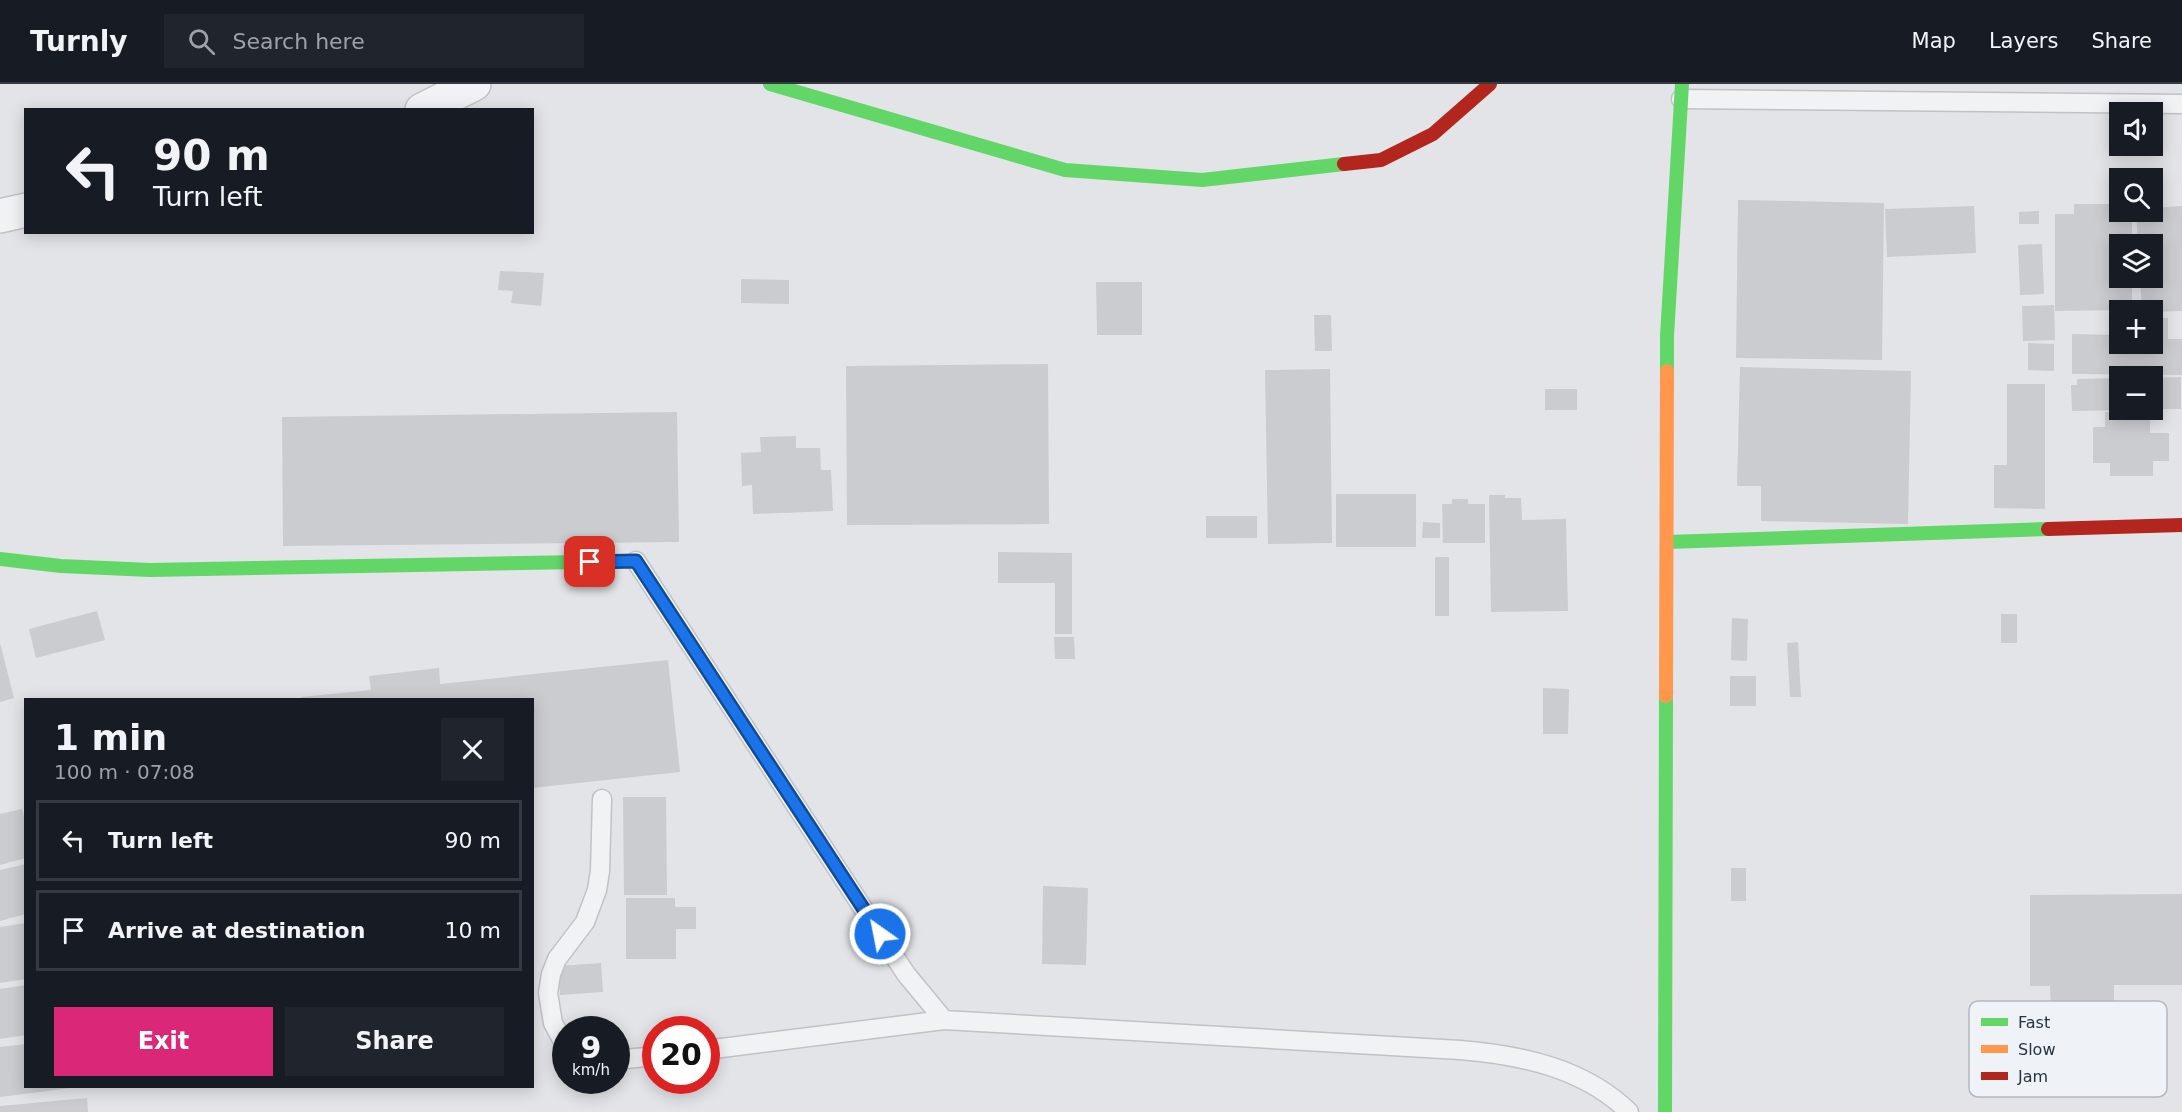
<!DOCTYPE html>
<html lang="en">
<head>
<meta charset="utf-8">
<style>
  :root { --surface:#171b24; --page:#20242c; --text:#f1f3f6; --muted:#9ea1a6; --line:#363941; --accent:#db2777 }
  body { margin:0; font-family:"DejaVu Sans",sans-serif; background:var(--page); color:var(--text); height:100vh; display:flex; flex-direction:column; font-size:22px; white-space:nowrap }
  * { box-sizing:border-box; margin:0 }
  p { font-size:20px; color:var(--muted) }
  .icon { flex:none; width:33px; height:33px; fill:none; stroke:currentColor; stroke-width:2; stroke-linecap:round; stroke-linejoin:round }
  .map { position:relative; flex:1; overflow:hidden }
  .sheet { position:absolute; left:24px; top:614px; width:510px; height:390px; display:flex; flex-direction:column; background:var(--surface); border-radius:0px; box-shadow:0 3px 15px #0003 }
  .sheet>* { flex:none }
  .top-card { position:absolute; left:24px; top:24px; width:510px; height:126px; border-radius:0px; box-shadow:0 3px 15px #0003; background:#171b24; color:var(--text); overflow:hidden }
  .controls { position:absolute; left:2109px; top:18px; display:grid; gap:12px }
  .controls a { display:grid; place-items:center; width:54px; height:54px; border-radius:0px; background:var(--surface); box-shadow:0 3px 15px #0003; font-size:30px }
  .speed { position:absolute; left:552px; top:932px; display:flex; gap:12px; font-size:30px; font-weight:700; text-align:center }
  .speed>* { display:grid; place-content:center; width:78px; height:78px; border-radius:50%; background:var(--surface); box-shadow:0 3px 15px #0003; line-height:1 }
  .speed small { font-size:15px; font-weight:400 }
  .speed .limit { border:9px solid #d22; background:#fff; color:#111 }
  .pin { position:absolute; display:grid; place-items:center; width:51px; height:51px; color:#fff; margin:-26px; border-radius:12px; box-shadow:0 3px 9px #0006 }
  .me { position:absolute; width:66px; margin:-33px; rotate:327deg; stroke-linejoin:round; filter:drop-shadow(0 0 4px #0008) }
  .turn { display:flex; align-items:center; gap:21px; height:126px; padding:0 30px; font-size:27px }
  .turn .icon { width:78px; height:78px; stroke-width:2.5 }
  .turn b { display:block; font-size:42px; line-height:51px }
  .round { display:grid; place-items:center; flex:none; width:63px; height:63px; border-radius:0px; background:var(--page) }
  .summary { display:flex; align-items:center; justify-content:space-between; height:102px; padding:0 30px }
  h1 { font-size:36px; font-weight:700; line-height:45px }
  .button { display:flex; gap:12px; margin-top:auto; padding:12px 30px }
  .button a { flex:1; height:69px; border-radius:0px; background:var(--accent); color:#fff; font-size:24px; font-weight:700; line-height:69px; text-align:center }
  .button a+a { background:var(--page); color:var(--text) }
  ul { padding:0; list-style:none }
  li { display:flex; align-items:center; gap:18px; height:81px; margin:0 12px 9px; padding:0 18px; border:3px solid var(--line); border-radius:0px }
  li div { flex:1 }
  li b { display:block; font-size:22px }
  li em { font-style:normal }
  header { display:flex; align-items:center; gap:36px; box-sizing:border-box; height:84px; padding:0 30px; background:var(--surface); border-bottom:2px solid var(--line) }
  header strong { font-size:28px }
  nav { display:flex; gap:33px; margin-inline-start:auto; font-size:21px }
  .search { width:420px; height:54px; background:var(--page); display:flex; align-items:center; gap:15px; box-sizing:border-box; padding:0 21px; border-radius:0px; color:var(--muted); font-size:22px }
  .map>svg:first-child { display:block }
  .building { fill:#cacccf }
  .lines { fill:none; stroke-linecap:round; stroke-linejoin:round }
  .lane-casing { stroke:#c0c2c5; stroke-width:21 }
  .street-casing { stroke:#c0c2c5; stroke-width:36 }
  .lane { stroke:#f1f2f3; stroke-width:18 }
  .street { stroke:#f1f2f3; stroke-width:33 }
  .fast { stroke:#63d668; stroke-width:14 }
  .slow { stroke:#ff974d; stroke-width:14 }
  .jam { stroke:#b3261e; stroke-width:14 }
  .route-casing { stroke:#114b97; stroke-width:15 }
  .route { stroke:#1a73e8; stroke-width:10 }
  .key { fill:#eff2f6; stroke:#b3b8c0; stroke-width:1.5 }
  .key-label { font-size:16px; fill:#283241 }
</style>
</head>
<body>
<header>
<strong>Turnly</strong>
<div class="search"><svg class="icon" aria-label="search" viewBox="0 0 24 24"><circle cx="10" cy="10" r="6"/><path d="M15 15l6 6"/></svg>Search here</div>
<nav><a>Map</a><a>Layers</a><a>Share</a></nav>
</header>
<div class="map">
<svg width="2182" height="1028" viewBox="0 0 2182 1028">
  <rect width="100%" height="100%" fill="#e2e4e7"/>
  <!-- building -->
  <path class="building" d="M1738,116L1884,119L1882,276L1736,274Z
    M2074,120H2120V128H2132V160H2120V194H2132V226L2055,227V130H2074Z
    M1974,122L1976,169L1887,173L1885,125Z
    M2182,122V227L2152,228V226H2142L2140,194H2152V160H2138L2136,128H2152V124Z
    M2039,127V140H2019V128Z
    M2042,160L2044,210L2020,211L2018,161Z
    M500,187L544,189L541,222L511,219L513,207L498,206Z
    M741,195L789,196V220L741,219Z
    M1096,198H1142V251H1097Z
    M2054,221L2055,256L2023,257L2022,222Z
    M1314,231H1331L1332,267H1315Z
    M2115,234H2120V260H2152V234H2168V255H2182V291L2072,290V250L2115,251Z
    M2028,259L2054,260V287L2028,286Z
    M1048,280L1049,440L847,441L846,282Z
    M1740,283L1911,287L1908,440L1761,437V402H1737Z
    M1330,285L1332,459L1268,460L1265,286Z
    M2181,293V325H2152V294Z
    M2120,294V326L2072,327L2071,301H2077V295Z
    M2007,300H2045V425L1994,424V381H2007Z
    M1545,305H1577V326H1545Z
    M677,328L679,458L283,462L282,333Z
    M2105,328H2150V349H2169V377H2153V392H2110V379H2093V343H2105Z
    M796,352V364H820L821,386H831L833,427L753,430L752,401L742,402L741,369L761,368L760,353Z
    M1336,410H1416V463H1336Z
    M1489,411H1505V414H1521L1522,436L1566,435L1568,527L1491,528Z
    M1452,415H1468V420H1485V459H1443L1442,420H1452Z
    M1206,432H1257V454H1206Z
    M1423,438L1440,439V454H1422Z
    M998,468L1072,469V550H1055V499H998Z
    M1435,473H1449V532H1435Z
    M97,527L105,556L36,574L29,545Z
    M2001,530H2017V559H2001Z
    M1732,534L1748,535L1747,577L1731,576Z
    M1054,553H1074L1075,575H1055Z
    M1798,558L1801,613H1790L1787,559Z
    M0,559L14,614L0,618Z
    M668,576L680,688L532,704V615H301V613L371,606L369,592L439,584L440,600Z
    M1730,592H1756V622H1730Z
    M1543,604L1569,605L1568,650H1543Z
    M623,713H666L667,811H624Z
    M22,725L26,740V774L0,781V730Z
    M26,780V830L0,837V786Z
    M1731,784H1746V817H1731Z
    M1043,802L1088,804L1086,881L1042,880Z
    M2182,810V901H2114V925H2051L2050,902H2030V811Z
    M626,814H675V823H696V845H676V875H626Z
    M26,839V895L0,899V843Z
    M601,879L603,908L560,911L558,882Z
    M26,901V951L0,955V905Z
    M26,960V1002L79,1003L0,1013V963Z
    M87,1014L88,1028H0V1022Z"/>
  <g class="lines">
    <!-- lane casing -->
    <g class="lane-casing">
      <path id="lane" d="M1681,15L2182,20
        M636,477L906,890L944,936
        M566,963L553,939L548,909L551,890L557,875L585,838L597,806L600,787L602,715
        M706,966L944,936L1460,966C1521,971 1584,984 1629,1028
        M616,976L656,972"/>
    </g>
    <!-- street casing -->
    <g class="street-casing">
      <path id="street" d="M422,26L474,0
        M0,132L26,126"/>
    </g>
    <!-- lane -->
    <use href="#lane" class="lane"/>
    <!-- street -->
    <use href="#street" class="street"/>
    <!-- fast -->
    <path class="fast" d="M770,0L1065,86L1202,96L1344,80
      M1667,287V252L1682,0
      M1667,458L2048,445
      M0,475L61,482L150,486L636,477
      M1665,1028L1666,612"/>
    <!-- slow -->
    <path class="slow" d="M1666,612L1667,287"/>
    <!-- jam -->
    <path class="jam" d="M1344,80L1381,76L1433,50L1490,0
      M2048,445L2182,441"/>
  </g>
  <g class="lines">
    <!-- route casing -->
    <g class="route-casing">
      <path id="route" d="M590,478L636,477L880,850"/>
    </g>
    <!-- route -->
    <use href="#route" class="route"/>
  </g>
  <!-- legend -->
  <rect x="1969" y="917" width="198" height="96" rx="9" class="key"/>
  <rect x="1981" y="934" width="27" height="8" fill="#63d668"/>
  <rect x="1981" y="961" width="27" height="8" fill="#ff974d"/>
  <rect x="1981" y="988" width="27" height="8" fill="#b3261e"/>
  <g class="key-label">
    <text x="2018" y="944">Fast</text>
    <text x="2018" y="971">Slow</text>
    <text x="2018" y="998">Jam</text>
  </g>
</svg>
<div class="controls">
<a><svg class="icon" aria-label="sound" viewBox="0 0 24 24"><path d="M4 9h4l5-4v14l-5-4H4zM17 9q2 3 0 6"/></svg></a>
<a><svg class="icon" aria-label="search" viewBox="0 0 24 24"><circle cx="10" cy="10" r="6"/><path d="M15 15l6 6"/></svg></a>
<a><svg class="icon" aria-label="layers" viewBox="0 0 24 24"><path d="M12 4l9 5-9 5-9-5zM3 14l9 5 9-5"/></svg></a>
<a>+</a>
<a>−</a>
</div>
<div class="speed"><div>9<small>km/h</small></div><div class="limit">20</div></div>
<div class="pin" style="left:590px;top:478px;background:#d93025"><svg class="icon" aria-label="arrive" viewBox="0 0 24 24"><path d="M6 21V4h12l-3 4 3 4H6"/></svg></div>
<svg class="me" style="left:880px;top:850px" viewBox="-20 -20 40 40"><circle r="17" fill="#1a73e8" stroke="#fff" stroke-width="3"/><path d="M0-11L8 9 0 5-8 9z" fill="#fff"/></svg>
<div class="top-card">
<div class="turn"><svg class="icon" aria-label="left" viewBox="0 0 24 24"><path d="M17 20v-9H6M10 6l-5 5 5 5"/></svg><div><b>90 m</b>Turn left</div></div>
</div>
<section class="sheet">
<div class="summary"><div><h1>1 min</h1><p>100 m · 07:08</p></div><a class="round"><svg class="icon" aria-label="close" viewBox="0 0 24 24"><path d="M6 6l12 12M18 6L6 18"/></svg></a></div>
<ul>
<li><svg class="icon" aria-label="left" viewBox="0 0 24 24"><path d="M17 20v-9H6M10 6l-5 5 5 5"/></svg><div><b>Turn left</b></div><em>90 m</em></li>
<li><svg class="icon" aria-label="arrive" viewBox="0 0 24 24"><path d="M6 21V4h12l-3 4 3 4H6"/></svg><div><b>Arrive at destination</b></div><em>10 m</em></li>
</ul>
<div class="button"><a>Exit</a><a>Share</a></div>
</section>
</div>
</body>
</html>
